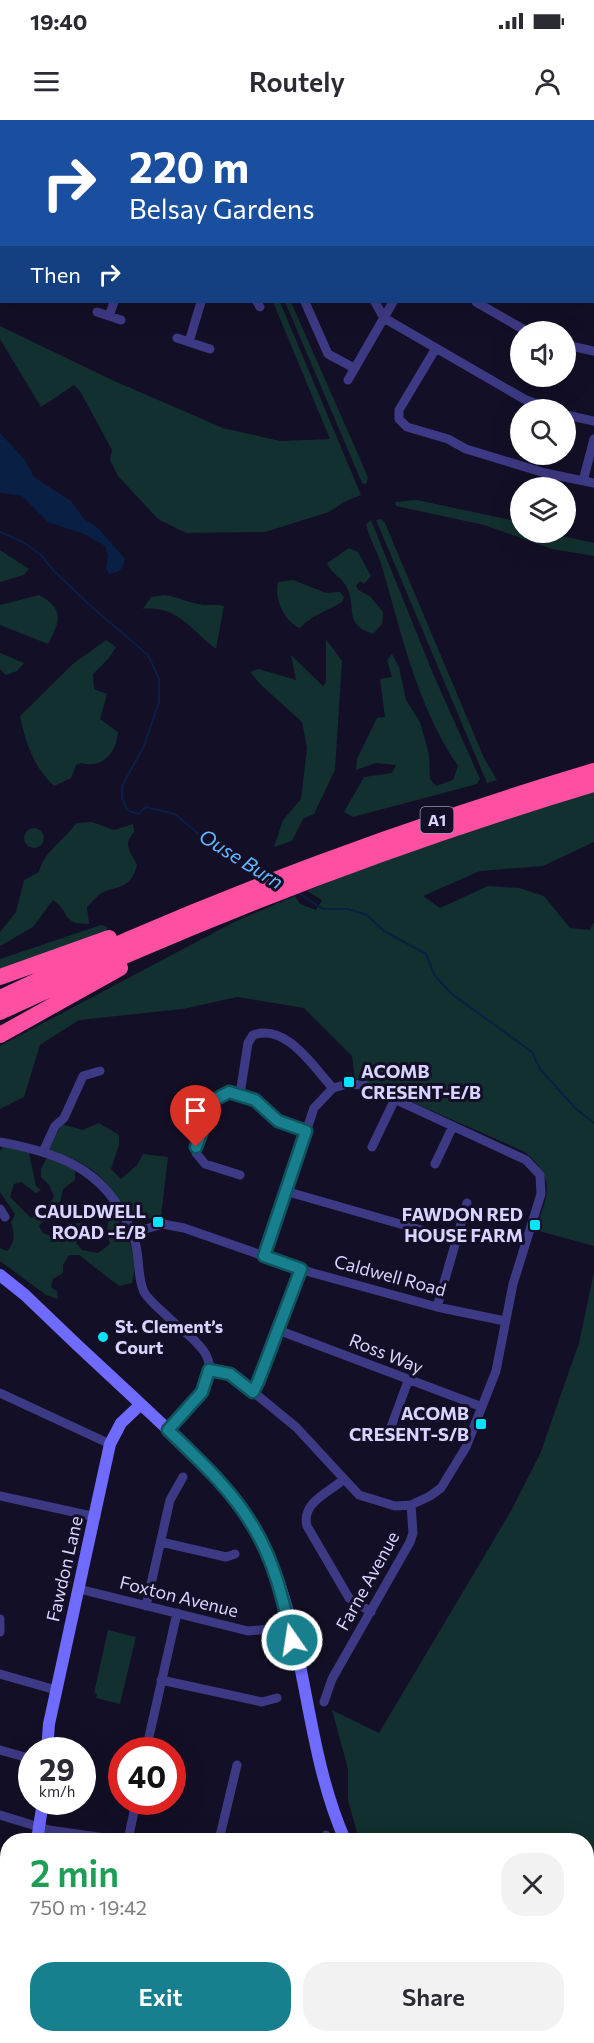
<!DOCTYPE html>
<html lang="en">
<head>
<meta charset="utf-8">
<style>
  :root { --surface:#fff; --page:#f2f2f3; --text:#2b2b33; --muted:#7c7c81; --accent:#187f8f }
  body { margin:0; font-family:Commissioner,sans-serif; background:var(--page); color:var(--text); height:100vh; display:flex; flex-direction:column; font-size:22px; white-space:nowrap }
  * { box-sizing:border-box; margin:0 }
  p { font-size:20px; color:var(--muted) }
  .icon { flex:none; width:33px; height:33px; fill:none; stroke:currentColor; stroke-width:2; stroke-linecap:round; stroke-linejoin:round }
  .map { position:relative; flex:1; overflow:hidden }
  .drawer { position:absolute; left:0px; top:1713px; width:594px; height:210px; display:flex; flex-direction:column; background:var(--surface); border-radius:24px 24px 0 0; box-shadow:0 6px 24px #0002 }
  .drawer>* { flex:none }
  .banner { position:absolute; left:0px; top:0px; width:594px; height:183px; box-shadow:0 6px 24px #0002; background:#1a4fa0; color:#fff; overflow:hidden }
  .fabs { position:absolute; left:510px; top:201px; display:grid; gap:12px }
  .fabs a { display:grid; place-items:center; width:66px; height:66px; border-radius:50%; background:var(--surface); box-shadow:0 6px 24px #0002; font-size:30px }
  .speed { position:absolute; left:18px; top:1617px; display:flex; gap:12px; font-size:30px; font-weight:700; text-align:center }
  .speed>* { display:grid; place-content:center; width:78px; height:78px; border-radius:50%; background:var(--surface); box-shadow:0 6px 24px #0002; line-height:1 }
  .speed small { font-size:15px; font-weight:400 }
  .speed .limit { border:9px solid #d22; background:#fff; color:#111 }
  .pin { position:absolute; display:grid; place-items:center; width:51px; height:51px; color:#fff; margin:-62px -26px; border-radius:50% 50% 50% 0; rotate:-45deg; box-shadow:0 0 6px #0007 }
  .pin .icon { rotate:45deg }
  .me { position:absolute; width:66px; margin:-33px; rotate:347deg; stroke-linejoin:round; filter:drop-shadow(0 0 4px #0008) }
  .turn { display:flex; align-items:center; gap:21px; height:126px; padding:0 30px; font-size:27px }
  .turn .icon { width:78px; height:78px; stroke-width:2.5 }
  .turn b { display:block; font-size:42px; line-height:51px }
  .then { display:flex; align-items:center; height:57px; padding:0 30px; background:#0003; gap:12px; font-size:22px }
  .round { display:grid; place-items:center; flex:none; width:63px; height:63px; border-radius:24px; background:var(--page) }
  .summary { display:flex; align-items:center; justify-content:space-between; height:102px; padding:0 30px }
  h1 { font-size:36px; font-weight:600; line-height:45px; color:#1e9e55 }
  .cta { display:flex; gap:12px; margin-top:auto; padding:12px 30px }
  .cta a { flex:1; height:69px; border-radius:24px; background:var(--accent); color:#fff; font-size:24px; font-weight:600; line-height:69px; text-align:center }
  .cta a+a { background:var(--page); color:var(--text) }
  .status { display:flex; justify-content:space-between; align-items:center; height:42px; padding:0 30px; background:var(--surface); direction:ltr }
  .status svg { height:16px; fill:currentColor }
  header { display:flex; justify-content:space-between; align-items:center; height:78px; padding:0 30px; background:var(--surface); font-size:27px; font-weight:600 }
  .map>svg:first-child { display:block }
  .green { fill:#12302f }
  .water { fill:#0a1f44 }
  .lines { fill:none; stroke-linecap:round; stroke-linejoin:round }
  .stream { stroke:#0a1f44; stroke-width:2 }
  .street { stroke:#3d3a85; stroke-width:9 }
  .secondary { stroke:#6f6bff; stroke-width:12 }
  .highway { stroke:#ff4fa3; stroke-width:16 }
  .route-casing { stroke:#10535d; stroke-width:15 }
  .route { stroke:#187f8f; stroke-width:10 }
  .poi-dot { fill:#00e5ff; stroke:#130f26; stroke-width:2 }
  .labels { text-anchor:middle; stroke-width:6; stroke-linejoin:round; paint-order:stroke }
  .shield { fill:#130f26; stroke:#9e99be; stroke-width:1.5 }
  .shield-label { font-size:16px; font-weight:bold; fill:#d9d4ff }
  .poi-label { font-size:18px; font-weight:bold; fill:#d9d4ff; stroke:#130f26; text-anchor:end }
  .street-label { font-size:18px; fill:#d9d4ff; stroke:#130f26 }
  .water-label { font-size:20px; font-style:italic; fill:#62b6ff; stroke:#130f26 }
</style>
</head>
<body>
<div class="status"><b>19:40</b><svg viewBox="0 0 49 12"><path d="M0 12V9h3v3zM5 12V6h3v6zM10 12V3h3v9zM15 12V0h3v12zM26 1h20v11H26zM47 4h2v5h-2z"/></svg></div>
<header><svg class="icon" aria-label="menu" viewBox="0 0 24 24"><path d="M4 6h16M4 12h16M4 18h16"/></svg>Routely<svg class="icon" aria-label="person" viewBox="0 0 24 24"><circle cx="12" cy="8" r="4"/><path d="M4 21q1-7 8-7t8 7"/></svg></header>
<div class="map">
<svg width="594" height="1923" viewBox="0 0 594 1923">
  <rect width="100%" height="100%" fill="#130f26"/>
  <!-- green -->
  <path class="green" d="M273,182H280L361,375L344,382L329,392L265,412L186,413L158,399L118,356L110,340L112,330L80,271L74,265L41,287L0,219V206L112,260L223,308L280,321L330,319Z
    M285,182H291L361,341L368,358L366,364L362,363Z
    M417,380L520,402V412L549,413L594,423V436L552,429L484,405L396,386L395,382Z
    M381,399L385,403L484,638L497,660L487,663L376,400Z
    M371,400L434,556L480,659L477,664L353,697L344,692L364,657L392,653L396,645L376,643L356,650L357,639L377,598L385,597L380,559L392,557L387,540L392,534L399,547L406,580L420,602L429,634L430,659L436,666L453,660L458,646C417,586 402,515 382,447C378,432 369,419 366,404Z
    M349,428L358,432L371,456L364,464L360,461L356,466L358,470L370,476L383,492L382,504L373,514C343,504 357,489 347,468C343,458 331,454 327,443Z
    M0,430L29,449L24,455L0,462Z
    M293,460L326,473L340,472L344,477L342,482C329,490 310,496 300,508C284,501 274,479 278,462Z
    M39,475C64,489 61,500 48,524L0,505V485Z
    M165,475C178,477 192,484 204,485C212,485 217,484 224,486L216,529C191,510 177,485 143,489L151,477Z
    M326,519L342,541L335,650L314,694L303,699L292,721L274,727L283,700L301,679L307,628L302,602L261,565L250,552L259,549L296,560L291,535L323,566L326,562Z
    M106,520L116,527L109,538L93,554L94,569L107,574L100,599L118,612C116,633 103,649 81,643L76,645L71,658L54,666C33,646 26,624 20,596L74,543Z
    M0,533L24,543L17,551L6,555L0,549Z
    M594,671V722L543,746L480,751L423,776L440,788L488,766L519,768L544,776L570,808L590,810L594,802V1126L535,1110C548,1075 557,1060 525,1032L362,960L355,959L352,936L304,888L237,877L183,889L79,900L40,925L24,977L0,989V926L234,802L295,776L300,784L316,790L322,780L307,771C400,731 497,702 594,671Z
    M92,702L114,710L133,704L134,712C122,726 131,731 137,745C131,767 123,765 106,771C99,773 92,782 87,787L89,804C61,804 71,793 53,780L33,807L0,826V812L16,792L24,760L39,752C44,731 64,721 76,703Z
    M24 718a10 10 0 1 1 20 0a10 10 0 1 1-20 0Z
    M101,805L107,807L106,813L0,853V839Z
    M99,1003L119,1015V1025L111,1049L121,1059L137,1045L143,1034L168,1037L161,1097L132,1101C104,1058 99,1046 48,1030L62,1004L82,1010Z
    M3,1027L18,1028L29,1033L36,1066L41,1070L36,1073L21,1062L14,1064L10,1077L31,1098L45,1093L54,1076L49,1065L41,1057V1049L47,1037L75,1050V1060L63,1069L60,1083L39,1106L43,1113L57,1118L77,1103H88L92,1113L76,1123L82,1130L98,1133L110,1124L107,1112L108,1101L117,1098C129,1119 139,1138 132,1163L119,1166L79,1135H69L63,1145V1153L53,1159L51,1167L57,1171L58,1179L46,1175L0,1141V1128L7,1131C15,1122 15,1114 11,1103L15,1094L0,1072V1031Z
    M594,1152V1923H514L505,1916H586V1720H359L348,1680V1649L332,1590L379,1613L511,1391L540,1334L579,1223Z
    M108,1510L136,1517L120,1584L96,1578L97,1574L94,1573Z
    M455,1916H480L489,1923H456L454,1922Z"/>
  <!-- water -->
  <path class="water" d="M0,313L24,339L34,357L71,381L84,399L98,408L125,439C123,449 119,453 109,454L106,449L108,435L105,426L84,414L48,402L22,376L0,373Z"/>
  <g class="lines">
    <!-- stream -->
    <path class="stream" d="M0,412L23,422L41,435L54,451L93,488L148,535L159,559V582L144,626L122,666V678L127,690L138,694L146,687L175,694L213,726L268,756
      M297,772L323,789H348L367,795L384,811L426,834L435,856L452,874L532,932L540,949L576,989L594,1003"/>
    <!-- street -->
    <path class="street" d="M228,0L229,2
      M305,0L306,2
      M98,2L99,0
      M268,2L273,0
      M0,84L2,85
      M0,152L2,148
      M0,160L2,161
      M592,161H594
      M257,182L260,187
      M305,182L328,234L354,248
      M375,182L384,198L524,279L552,290
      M476,182L528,212
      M97,192L121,200
      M109,196L114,182
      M177,218L210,229
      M189,222L201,182
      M566,225L594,231
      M436,228L399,290V299L407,307L448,319L466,329L545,353L594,363
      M348,260L393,182
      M566,295L594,301
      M583,361L594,319
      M240,974L248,923L253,915C287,903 313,947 333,968
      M0,1022C66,1034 112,1053 135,1122C140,1138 137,1157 144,1172C150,1182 161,1190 169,1198C180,1208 194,1218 203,1230C225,1260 186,1290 168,1310
      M372,1027L395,979
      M43,1032L55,1006L64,998L83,956L100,951
      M435,1044L453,1006
      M240,1055L205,1044L196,1033L199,1019L216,979L229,972L240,974L262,984L278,1001L306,1011
      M285,1071L456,1120
      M0,1089L5,1097
      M131,1113L163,1104L184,1108L313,1153L437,1187L505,1201
      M437,1187L467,1083
      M278,1210L482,1287
      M209,1250L230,1253L296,1307L359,1375L395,1386L411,1385L430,1376L441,1368L466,1327L496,1251L513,1164L541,1074L540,1055L526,1040L364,965L348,964L333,968L314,988L264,1136
      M253,1272L301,1149
      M0,1273L110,1324
      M391,1307L408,1261
      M343,1360C328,1373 301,1383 307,1406L349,1478L371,1492
      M0,1376L96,1397
      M161,1422L226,1437L235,1434
      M79,1469L248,1511L271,1509
      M146,1486L170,1380L183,1357
      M0,1499V1512
      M0,1554L56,1570
      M161,1560L262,1582L277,1578
      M324,1582L332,1559L410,1422L413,1413L411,1385
      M0,1630L32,1639
      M146,1630L177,1493
      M0,1695L49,1710L119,1720
      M128,1720L136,1682
      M219,1720L237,1645
      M323,1720L326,1715
      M0,1914L30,1923
      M296,1916L299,1923
      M118,1923L124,1916
      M225,1923V1916
      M339,1923L343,1916"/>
    <!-- secondary -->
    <path class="secondary" d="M39,0L42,2
      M446,0L448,2
      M592,86L594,87
      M0,1155L25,1175C60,1209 95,1242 131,1275C185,1326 246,1377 274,1449C307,1535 307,1634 345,1720
      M47,1630L49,1604L110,1324L121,1303L140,1285
      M37,1720L43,1682
      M0,1786L8,1776
      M486,1916L494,1923"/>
    <!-- highway -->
    <path class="highway" d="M0,857L109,818
      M0,878C192,786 391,712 594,651
      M0,892C192,802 390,725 594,664
      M0,915L120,848"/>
  </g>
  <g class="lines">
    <!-- route casing -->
    <g class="route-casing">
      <path id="route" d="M196,1027L212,984L216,979L229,972L255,980L278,1001L306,1011L264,1136L301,1149L258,1262L253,1272L230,1254L209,1250L202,1272L168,1310C197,1338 230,1368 251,1403C274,1439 283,1479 292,1520"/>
    </g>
    <!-- route -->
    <use href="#route" class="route"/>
  </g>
  <!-- markers -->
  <g class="poi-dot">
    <rect x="343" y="956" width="12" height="12" rx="3"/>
    <rect x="152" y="1096" width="12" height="12" rx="3"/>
    <rect x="529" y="1099" width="12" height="12" rx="3"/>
    <circle cx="103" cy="1217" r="6"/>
    <rect x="475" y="1298" width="12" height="12" rx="3"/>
  </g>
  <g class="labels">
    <!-- shield labels -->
    <rect class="shield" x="420.5" y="687" width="33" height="26" rx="4.5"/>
    <g class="shield-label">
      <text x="437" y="706">A1</text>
    </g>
    <!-- poi labels -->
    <g class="poi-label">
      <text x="361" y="958" text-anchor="start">ACOMB<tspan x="361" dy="21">CRESENT-E/B</tspan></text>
      <text x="146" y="1098">CAULDWELL<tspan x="146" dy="21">ROAD -E/B</tspan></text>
      <text x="523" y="1101">FAWDON RED<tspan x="523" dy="21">HOUSE FARM</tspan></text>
      <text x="115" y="1213" text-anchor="start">St. Clement’s<tspan x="115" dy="21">Court</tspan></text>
      <text x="469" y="1300">ACOMB<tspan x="469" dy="21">CRESENT-S/B</tspan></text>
    </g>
    <!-- street labels -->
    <g class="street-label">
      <text transform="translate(390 1156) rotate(15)" y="6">Caldwell Road</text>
      <text transform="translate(386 1234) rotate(22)" y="6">Ross Way</text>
      <text transform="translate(65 1449) rotate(-77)" y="6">Fawdon Lane</text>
      <text transform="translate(368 1461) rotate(-61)" y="6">Farne Avenue</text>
      <text transform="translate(179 1477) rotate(14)" y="6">Foxton Avenue</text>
    </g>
    <!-- water labels -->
    <g class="water-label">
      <text transform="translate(241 739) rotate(32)" y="7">Ouse Burn</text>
    </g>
  </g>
</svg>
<div class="fabs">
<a><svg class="icon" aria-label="sound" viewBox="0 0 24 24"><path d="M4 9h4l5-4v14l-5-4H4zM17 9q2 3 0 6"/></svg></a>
<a><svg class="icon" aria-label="search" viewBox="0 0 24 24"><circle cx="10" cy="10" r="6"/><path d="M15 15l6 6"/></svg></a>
<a><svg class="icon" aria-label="layers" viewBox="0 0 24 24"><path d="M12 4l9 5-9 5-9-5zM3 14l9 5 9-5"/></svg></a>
</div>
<div class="speed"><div>29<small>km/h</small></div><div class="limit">40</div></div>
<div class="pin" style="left:196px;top:1027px;background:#d93025"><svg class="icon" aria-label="arrive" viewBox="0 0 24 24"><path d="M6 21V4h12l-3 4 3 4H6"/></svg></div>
<svg class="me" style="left:292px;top:1520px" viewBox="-20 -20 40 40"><circle r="17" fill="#187f8f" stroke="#fff" stroke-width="3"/><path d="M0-11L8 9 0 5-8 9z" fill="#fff"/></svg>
<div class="banner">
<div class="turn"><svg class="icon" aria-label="right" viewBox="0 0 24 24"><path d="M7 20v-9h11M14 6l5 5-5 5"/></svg><div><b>220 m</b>Belsay Gardens</div></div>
<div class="then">Then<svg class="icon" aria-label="right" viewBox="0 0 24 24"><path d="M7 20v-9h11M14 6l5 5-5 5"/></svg></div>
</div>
<section class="drawer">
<div class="summary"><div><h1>2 min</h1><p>750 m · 19:42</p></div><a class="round"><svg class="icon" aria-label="close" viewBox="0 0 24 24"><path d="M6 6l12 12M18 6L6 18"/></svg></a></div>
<div class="cta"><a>Exit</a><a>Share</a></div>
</section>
</div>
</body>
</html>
